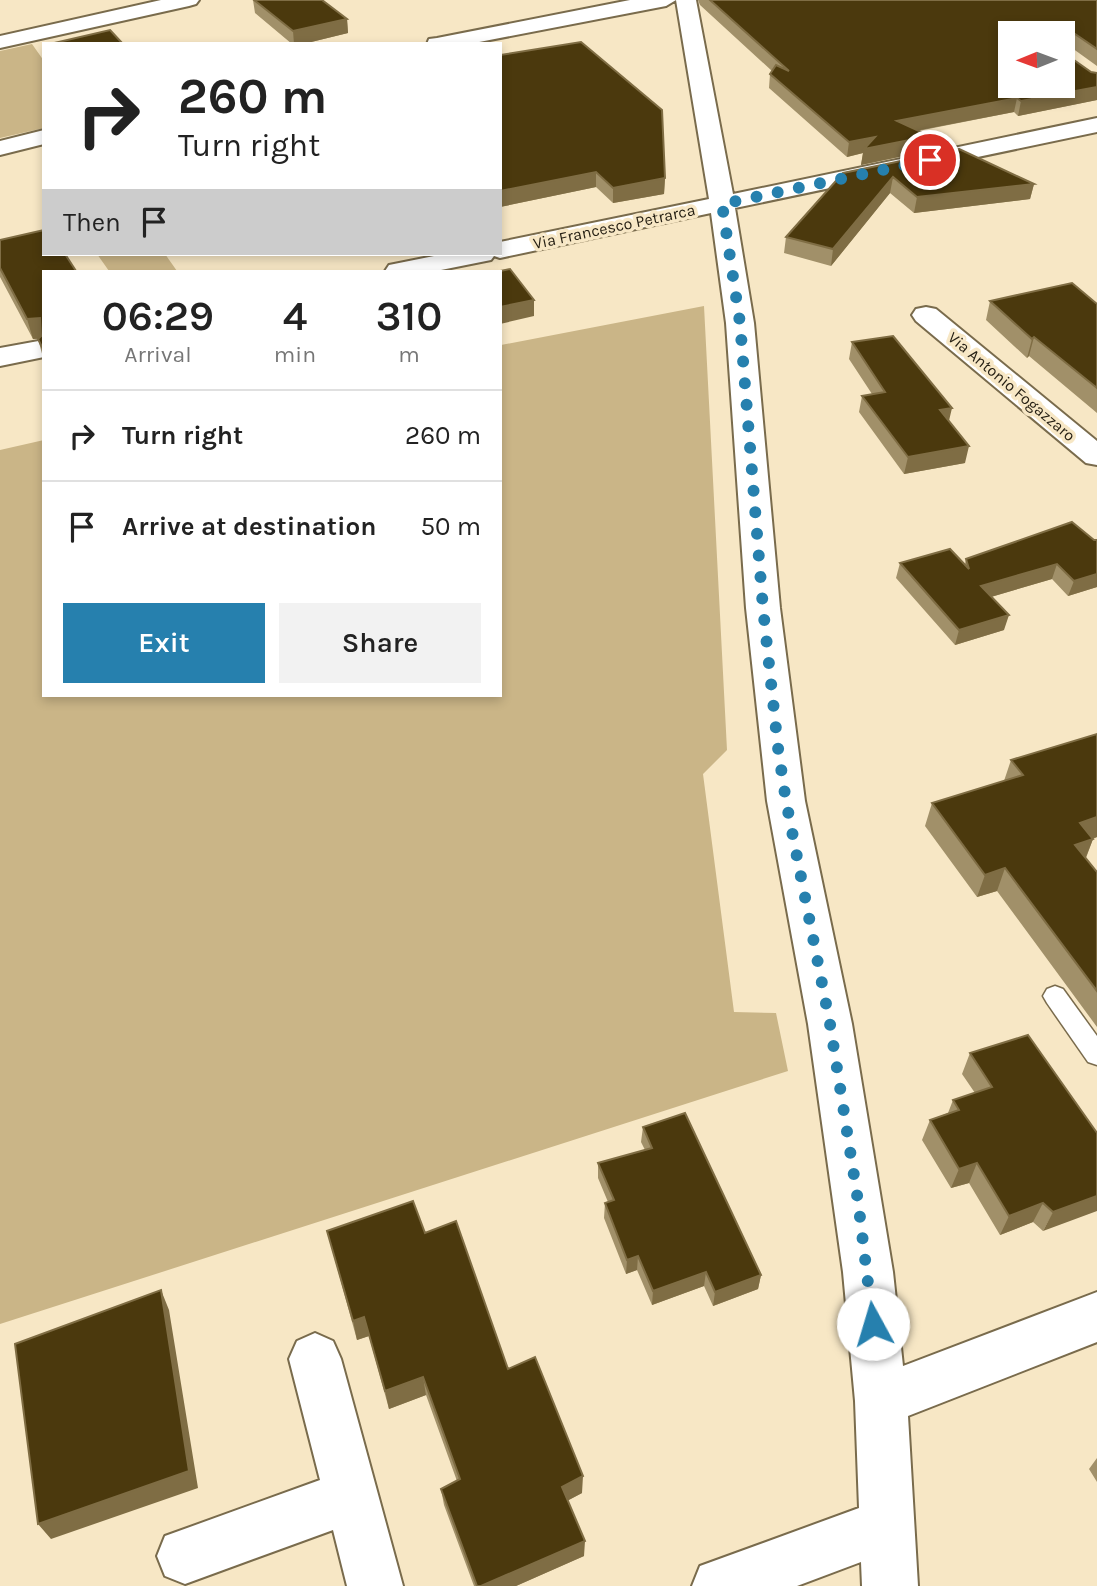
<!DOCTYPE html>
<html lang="en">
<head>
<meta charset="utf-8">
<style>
  :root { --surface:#fff; --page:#f2f2f2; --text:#222; --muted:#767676; --line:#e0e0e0; --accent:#2680ae }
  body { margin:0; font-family:Karla,sans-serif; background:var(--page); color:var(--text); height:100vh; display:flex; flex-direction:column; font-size:26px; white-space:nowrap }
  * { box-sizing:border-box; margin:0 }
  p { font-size:23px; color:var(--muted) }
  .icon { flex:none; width:38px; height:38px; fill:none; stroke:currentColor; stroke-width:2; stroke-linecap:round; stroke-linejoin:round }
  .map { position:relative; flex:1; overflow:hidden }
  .drawer { position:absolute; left:42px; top:270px; width:460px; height:427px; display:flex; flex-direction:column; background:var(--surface); border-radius:0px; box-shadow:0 4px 10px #0003 }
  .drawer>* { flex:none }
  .hud { position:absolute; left:42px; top:42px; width:460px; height:214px; border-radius:0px; box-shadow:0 4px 10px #0003; background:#fff; color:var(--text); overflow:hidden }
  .needle { width:46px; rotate:269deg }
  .buttons { position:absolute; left:998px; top:21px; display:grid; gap:14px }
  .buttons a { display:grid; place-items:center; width:77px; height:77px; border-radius:0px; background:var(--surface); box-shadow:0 4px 10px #0003; font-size:35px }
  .pin { position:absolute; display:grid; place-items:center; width:60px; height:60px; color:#fff; margin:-30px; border:4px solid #fff; border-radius:50%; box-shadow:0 2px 7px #0007 }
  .me { position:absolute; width:77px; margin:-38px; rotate:354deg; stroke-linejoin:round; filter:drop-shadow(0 0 5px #0008) }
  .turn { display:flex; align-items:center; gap:24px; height:147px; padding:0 21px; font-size:32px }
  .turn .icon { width:91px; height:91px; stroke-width:2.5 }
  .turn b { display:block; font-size:49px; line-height:60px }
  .then { display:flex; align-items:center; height:66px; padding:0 21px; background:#0003; gap:14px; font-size:26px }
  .eta { display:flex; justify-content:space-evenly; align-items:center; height:119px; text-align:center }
  .eta b { font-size:42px; font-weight:600; line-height:49px }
  .cta { display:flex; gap:14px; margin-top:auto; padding:14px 21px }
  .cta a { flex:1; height:80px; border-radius:0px; background:var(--accent); color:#fff; font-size:28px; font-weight:600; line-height:80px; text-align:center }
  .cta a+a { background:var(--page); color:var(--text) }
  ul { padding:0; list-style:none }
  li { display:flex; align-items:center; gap:21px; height:91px; padding:0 21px; border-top:2px solid var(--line) }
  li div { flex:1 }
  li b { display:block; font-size:26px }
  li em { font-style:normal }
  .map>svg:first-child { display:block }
  .green { fill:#cab587 }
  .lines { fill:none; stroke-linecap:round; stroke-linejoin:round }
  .service-casing { stroke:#796b4c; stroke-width:3 }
  .minor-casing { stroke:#796b4c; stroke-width:4 }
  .service { fill:#fff; fill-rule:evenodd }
  .minor { fill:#fff; fill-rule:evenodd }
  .wall { fill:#a19069 }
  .shaded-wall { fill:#7f6d44 }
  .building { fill:#4b390d; stroke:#7f6d44; stroke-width:2; fill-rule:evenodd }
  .route { stroke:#2680ae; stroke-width:12; stroke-dasharray:0 21.6 }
  .labels { text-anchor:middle; stroke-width:7; stroke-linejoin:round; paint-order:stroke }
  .far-street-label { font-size:16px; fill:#241e12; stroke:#f7e7c5 }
</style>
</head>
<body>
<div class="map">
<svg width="1097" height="1586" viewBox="0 0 1097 1586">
  <rect width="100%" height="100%" fill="#f7e7c5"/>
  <!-- green -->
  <path class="green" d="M32,44L44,61V128L0,138V51Z
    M97,254H165L177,271H109Z
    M704,306L727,750L703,774L734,1012L776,1013L788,1071L0,1324V450L44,440V695H500L501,345Z"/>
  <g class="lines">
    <!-- service casing -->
    <g class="service-casing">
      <path id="service" d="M1055,986L1063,989L1097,1036V1065L1088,1062L1047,1003L1043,996L1047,989Z"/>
    </g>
    <!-- minor casing -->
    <g class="minor-casing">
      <path id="minor" d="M161,0H199L196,4L189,6L0,48V36Z
        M630,0H696L733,194L1097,118V132L735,208L754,323L780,608L805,801L852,1024L893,1272L903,1366L1097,1292V1342L908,1416L918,1586H862L861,1562L797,1586H692L700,1566L859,1508L855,1401L843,1272L808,1024L767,801L746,608L726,323L711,213L500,258L494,256L491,260L436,271H385L389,265L444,254H500V242L709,199L676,0L666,6L469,44H427L429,39L437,38Z
        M44,130V144L0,155V141Z
        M926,307L936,309L1097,441V465L1086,463L916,321L912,315L916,309Z
        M44,340V357L0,366V348Z
        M315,1333L333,1341L341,1359L403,1586H347L333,1530L185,1584L165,1576L157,1556L165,1536L320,1480L289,1359L297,1341Z"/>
    </g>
    <!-- service -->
    <use href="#service" class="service"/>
    <!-- minor -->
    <use href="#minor" class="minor"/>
  </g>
  <!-- wall -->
  <path class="wall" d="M253,0H322L347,19L348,33L303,44H292L255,13Z
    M698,0H1097V66L1072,48L1064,47V53L1091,72L1097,73V100L1018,116L1014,112L918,131L927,151L861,165L863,153L847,157L769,88L770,74L772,71L700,5Z
    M500,55L665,178L664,194L613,203L596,187L500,207Z
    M843,173L1034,184L1030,199L914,213L890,193L831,266L784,253L786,237Z
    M0,240L44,271V361L38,339H33L0,277Z
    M990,301L1097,304V413L1029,356L1027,358L986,320Z
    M852,342L949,421L965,463L904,474L859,412L862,396L872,394L849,359Z
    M1097,540V587L1068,596L1052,579L991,597L1004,630L955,645L896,578L900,563L965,564L966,559Z
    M1097,734V837L1093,839L1086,858L1097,872V1027L997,891L977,897L925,826L932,803L1004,781L1011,760Z
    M970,1053L1097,1133L1043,1231L1033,1222L1000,1235L969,1183L951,1188L922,1140L930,1120L948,1113L953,1100L975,1093L962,1074Z
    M643,1127L761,1275L758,1289L713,1306L704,1286L652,1305L637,1270L626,1274L604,1218L605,1203L608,1202L598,1178V1163L645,1150L641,1142Z
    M327,1231L425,1233L582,1493L567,1501L584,1556L516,1586H474L444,1505L441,1489L457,1481L426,1395L389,1409L369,1336L357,1340Z
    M1097,1458V1482L1089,1469Z"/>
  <!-- shaded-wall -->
  <path class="shaded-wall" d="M347,19L348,33L303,44H294L293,31Z
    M1097,87V100L1018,116L1021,101Z
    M1017,98L1014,112L894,135L897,121Z
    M930,136L927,151L861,165L863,153L847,157L849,142L875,137Z
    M596,172V187L500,207V191Z
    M893,177L890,193L831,266L833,249Z
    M665,178L664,194L613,203V188Z
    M1034,184L1030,199L914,213L917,197Z
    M534,300V316L500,324V307Z
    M40,318L44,338L33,339L27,319Z
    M1034,337L1029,356L1027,358L1032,339Z
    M952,408L948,425L940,410Z
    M969,446L965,463L904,474L908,457Z
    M1057,564L1052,579L977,601L981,586Z
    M1097,574V587L1068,596L1074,581Z
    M1009,615L1004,630L955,645L959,630Z
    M1097,817V837L1070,846L1080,823Z
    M1093,839L1084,862L1075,845Z
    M1005,868L997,891L977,897L985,875Z
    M977,1163L969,1183L951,1188L959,1169Z
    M1097,1196V1211L1043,1231L1053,1212Z
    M1043,1203L1033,1222L1000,1235L1009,1216Z
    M638,1256L637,1270L626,1274L627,1260Z
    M706,1272L704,1286L652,1305L653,1291Z
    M761,1275L758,1289L713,1306L715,1292Z
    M161,1290L169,1310L198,1488L51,1539L38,1524Z
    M364,1317L369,1336L357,1340L353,1321Z
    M423,1377L426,1395L389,1409L385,1391Z
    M583,1476L582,1493L561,1504L562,1487Z
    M585,1541L584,1556L516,1586H481Z"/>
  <!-- building -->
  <path class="building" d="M254,0H322L347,19L293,31Z
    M710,0H1097V49L1075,34L1064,33V53L1091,72L1097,73V87L1021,101L1017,98L897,121L930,136L864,149L875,137L849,142L770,74L776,65L789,71ZM1010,33H1062V86H1010Z
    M110,30L123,44H50Z
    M581,42L662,110L665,178L613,188L596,172L500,191V55Z
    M959,149L1034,184L917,197L893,177L833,249L786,237L843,173Z
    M44,230V254H65L76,271H44V351L38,339L41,336L40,318L27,319L0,268V240Z
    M510,269L534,300L500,307V271Z
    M1072,283L1097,304V388L1034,337L1032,339L990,301Z
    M893,336L952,408L940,410L969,446L908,457L862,396L885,392L852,342Z
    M1072,522L1094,540H1097V574L1074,581L1057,564L981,586L1009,615L959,630L900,563L950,549L969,569L966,559Z
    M1097,734V817L1080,823L1093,839L1075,845L1097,872V991L1005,868L985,875L932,803L1023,775L1011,760Z
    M1028,1035L1097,1133V1196L1053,1212L1043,1203L1009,1216L977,1163L959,1169L930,1120L959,1110L953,1100L992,1087L970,1053Z
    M685,1113L761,1275L715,1292L706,1272L653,1291L638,1256L627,1260L605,1203L614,1200L598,1163L652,1148L643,1127Z
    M413,1201L425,1233L456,1221L508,1369L535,1357L583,1476L562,1487L585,1541L481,1586H477L441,1489L460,1479L423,1377L385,1391L364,1317L353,1321L327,1231Z
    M161,1290L189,1471L38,1524L15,1344Z"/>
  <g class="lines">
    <!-- route -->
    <path class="route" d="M873,1324L858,1201L830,1024L786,801L778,748L763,608L740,323L722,204L930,160"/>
  </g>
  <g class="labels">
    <!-- far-street labels -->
    <g class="far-street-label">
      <text transform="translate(614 226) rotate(-12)" y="6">Via Francesco Petrarca</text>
      <text transform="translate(1012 386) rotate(40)" y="6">Via Antonio Fogazzaro</text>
    </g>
  </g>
</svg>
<div class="buttons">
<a><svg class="needle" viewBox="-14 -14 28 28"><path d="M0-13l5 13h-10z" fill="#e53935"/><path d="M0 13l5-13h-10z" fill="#767676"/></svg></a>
</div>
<div class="pin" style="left:930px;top:160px;background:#d93025"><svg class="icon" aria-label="arrive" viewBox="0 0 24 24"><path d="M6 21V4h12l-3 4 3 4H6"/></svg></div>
<svg class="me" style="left:873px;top:1324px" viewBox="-20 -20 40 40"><circle r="19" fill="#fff"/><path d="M0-13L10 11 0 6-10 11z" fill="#2680ae"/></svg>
<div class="hud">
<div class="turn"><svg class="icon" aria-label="right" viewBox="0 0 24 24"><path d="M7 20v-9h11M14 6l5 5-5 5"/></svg><div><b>260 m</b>Turn right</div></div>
<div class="then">Then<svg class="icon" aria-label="arrive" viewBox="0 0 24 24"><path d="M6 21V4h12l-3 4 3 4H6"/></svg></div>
</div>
<section class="drawer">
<div class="eta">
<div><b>06:29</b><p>Arrival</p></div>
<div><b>4</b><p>min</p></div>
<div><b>310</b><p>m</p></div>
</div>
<ul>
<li><svg class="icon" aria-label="right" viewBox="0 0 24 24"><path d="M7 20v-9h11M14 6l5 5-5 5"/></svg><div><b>Turn right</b></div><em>260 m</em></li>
<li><svg class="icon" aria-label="arrive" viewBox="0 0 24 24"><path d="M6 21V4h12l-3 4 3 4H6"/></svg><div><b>Arrive at destination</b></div><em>50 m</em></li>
</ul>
<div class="cta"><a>Exit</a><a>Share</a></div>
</section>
</div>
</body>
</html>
